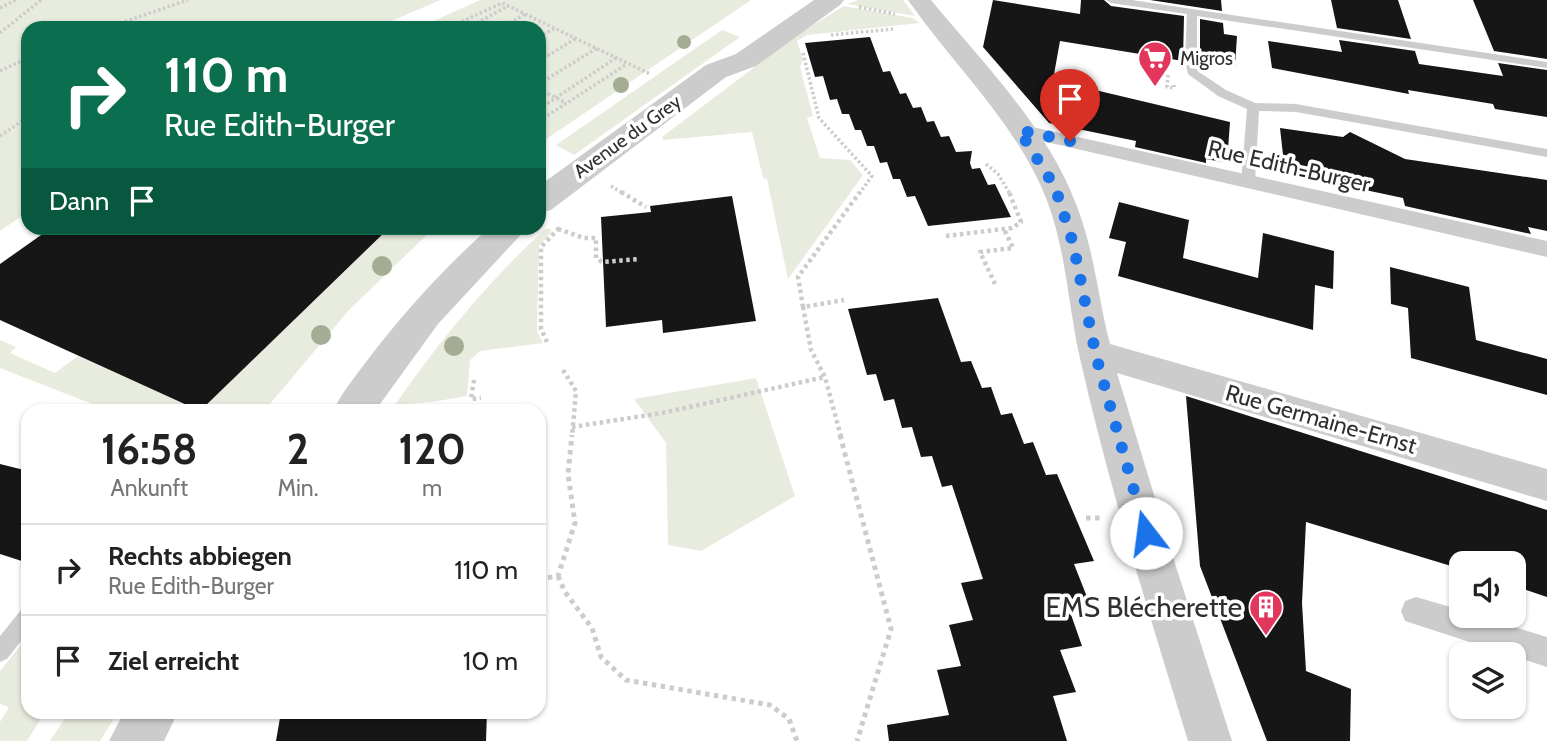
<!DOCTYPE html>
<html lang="de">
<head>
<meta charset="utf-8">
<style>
  :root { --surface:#fff; --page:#f2f2f2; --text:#222; --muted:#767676; --line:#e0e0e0 }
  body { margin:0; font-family:Cabin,sans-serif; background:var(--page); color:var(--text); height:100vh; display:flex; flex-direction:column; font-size:26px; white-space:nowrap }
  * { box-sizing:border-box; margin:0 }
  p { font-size:23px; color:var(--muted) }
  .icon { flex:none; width:38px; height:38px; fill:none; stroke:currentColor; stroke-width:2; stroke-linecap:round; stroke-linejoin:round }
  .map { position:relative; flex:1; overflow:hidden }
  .panel { position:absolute; left:21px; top:404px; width:525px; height:315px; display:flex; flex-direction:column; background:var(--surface); border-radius:21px; box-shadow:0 2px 5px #0004 }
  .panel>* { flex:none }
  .top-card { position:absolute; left:21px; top:21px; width:525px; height:214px; border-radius:21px; box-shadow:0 2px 5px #0004; background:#0b6e4f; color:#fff; overflow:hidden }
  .controls { position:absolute; left:1449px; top:551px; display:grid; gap:14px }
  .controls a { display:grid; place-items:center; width:77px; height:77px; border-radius:14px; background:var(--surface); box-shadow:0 2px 5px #0004; font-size:35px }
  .pin { position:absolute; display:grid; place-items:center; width:60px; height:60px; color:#fff; margin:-72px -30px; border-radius:50% 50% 50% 0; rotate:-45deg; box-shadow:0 0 7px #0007 }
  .pin .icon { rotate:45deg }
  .me { position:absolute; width:77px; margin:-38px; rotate:345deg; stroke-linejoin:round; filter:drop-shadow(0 0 5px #0008) }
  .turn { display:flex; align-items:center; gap:24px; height:147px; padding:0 28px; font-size:32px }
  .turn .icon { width:91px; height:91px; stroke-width:2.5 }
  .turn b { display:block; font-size:49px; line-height:60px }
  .then { display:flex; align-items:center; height:66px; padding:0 28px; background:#0003; gap:14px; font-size:26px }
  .eta { display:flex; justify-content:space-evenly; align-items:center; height:119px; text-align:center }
  .eta b { font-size:42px; font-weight:700; line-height:49px }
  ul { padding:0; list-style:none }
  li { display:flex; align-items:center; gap:21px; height:91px; padding:0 28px; border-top:2px solid var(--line) }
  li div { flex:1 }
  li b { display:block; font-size:26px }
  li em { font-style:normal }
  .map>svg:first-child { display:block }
  .green { fill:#e8ecde }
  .building { fill:#161616 }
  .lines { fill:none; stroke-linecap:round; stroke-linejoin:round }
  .path-far2 { stroke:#ccc; stroke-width:3.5; stroke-dasharray:2.5 2.5; stroke-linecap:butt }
  .path-far1 { stroke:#ccc; stroke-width:4.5; stroke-dasharray:3.5 3.5; stroke-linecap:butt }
  .path { stroke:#ccc; stroke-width:5; stroke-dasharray:4.5 4.5; stroke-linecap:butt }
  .service { fill:#ccc; fill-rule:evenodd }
  .pedestrian { fill:#ccc; fill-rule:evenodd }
  .minor { fill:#ccc; fill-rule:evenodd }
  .tertiary { fill:#ccc; fill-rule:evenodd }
  .tree { fill:#a4ad94 }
  .route { stroke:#1a73e8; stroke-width:12; stroke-dasharray:0 21.6 }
  .labels { text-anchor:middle; stroke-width:7; stroke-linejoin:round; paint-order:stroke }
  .far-poi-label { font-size:19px; fill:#2f2f2f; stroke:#fff; text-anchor:start }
  .far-street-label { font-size:19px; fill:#2f2f2f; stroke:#fff }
  .street-label { font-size:23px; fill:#2f2f2f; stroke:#fff }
  .near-poi-label { font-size:28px; fill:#2f2f2f; stroke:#fff; text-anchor:end }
</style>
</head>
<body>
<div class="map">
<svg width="1547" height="741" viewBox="0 0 1547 741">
  <rect width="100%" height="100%" fill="#fff"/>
  <!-- green -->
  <path class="green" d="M0,0H440L376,28H28V212L0,231Z
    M480,0H751L539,144V28H418Z
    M858,0H903L915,16L847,4Z
    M844,6L912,18L920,23L807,35L797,41L803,60L800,67L813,116L807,118L820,158L850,160L863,175L788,279L767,179L763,178L752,132L663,140L662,137L797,35Z
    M722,30L740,37L574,155L556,145Z
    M389,228H434L349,310L264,411H110L0,368V340L16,347L10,353L55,373L78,356L200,411Z
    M550,228L551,232L539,246L537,331L543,343L480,351L470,360L467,396L432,402L395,405C440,340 488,282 545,229Z
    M756,378L795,496L701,551L668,545L666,443L634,399Z
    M24,641H28V712H45L27,741H0V722L9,707L0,704V671Z
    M69,712H118L100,741H50Z"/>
  <!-- building -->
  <path class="building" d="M993,0L1080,14L1081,0H1104L1111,6L1184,16L1183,61L1060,41L1053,80L1230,122L1227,163L1206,159V163L1135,147L1136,141L1049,123L983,47Z
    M1150,0H1221L1222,11Z
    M1331,0H1398L1411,39L1337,28Z
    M1473,0H1547V59L1494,51Z
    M1200,19L1223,23L1224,34L1237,36L1235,66L1200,62Z
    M870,37L883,72L890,71L900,94L906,93L913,108L921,107L927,122L934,121L941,137L949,136L956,152L972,151L970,163L972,169L980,168L988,185L995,184L1011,217L928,226L915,196L907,197L900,179H893L887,162L880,163L874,146H867L861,130H855L849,114H842L837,99L830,100L823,76L815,77L805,43Z
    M1339,40L1415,51L1419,64L1503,76L1498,63L1547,70V117L1495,109L1493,104L1408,90L1409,94L1272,68L1268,41L1342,52Z
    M1280,128L1343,137L1350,132L1405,159L1547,180V231L1528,227L1531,234L1405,206L1403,198L1285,173Z
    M732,196L756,321L663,333L662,320L606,327L601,217L651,212L650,206Z
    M1119,202L1189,220L1183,258L1258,278L1263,233L1334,251L1333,289L1315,285L1313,330L1118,276L1126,242L1109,238Z
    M51,228H389L200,411L0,320V264Z
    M1390,267L1469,287L1476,340L1547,359V395L1411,358L1408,308L1391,304Z
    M938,298L961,362L971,361L982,388L991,387L1001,415L1012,413L1024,444L1033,442L1046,475L1057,474L1094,561L1074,564L1089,602L1068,606L1082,646L1060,650L1076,692L1053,696L1067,741H889L887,725L949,715L937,670L961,666L949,625L973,620L961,583L983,579L952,485L942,487L932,456L921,457L912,427L902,428L894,399L884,401L876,374L867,375L848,309Z
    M1186,396L1547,510V597L1514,586V564H1461V569L1306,522L1302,603L1306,671L1351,689L1350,741H1267L1200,566Z
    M0,464L28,471V563L0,554Z
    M281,712H487L486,741H276Z"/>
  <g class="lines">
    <!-- path-far2 -->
    <path class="path-far2" d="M859,7L895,14
      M0,8L16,0
      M106,28L188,0
      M448,28L502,3L650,74
      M468,28L508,6
      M501,28L525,14
      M0,33L41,0
      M831,35L893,29
      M539,37L555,28
      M803,53L819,118L872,176L859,194
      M539,61L575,39
      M0,71L28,58
      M1168,75L1167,87L1174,88V85
      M539,84L597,48
      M539,89L566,103
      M539,109L616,58
      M539,121L627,64
      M0,136L28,117
      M986,164L998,174L1010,194
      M611,186L624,194"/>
    <!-- path-far1 -->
    <path class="path-far1" d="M621,192L646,207
      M558,229L584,238H596V258L602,262L640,259
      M946,236L1012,228L1021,222L1009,192
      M995,284L980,252L1013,248L1004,229
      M803,307L798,277L860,192
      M547,342L541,329V247L558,229L554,228
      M563,370L576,391L572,437
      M474,380L471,399L481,398
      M572,427L662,413L825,377
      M841,437L825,377L811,350L803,307L844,300"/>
    <!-- path -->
    <path class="path" d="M840,435L891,629L857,741
      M1086,518H1103
      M558,576L565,592L592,628L601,657L626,680L770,705L789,719L797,741
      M539,579L558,576L575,523L568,474L572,435"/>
    <!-- service -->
    <path class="service" d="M1106,0H1132L1547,62V68L1197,16V60L1199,72L1226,90L1255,103L1296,104L1547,149V157L1296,112L1259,111L1255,182L1253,185H1243L1241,182L1247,109L1218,96L1188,74L1185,60L1187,14L1111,3Z
      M28,608V632L7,659L0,662V636L21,610Z"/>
    <!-- pedestrian -->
    <path class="pedestrian" d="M1019,124L1547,241V257L1012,134L1009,130L1012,126Z
      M1416,597L1461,610V616H1479L1547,637V667L1405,621L1401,611L1405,601Z"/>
    <!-- minor -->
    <path class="minor" d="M908,0H931C983,63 1047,127 1076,204C1094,249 1098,298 1110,344L1547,469V501L1117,373L1171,551L1232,741H1188C1149,613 1108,484 1079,354C1067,298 1065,237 1040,184C1008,115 951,62 908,0Z"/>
    <!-- tertiary -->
    <path class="tertiary" d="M814,0H844L840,5L756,66L726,77L551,210L539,213V186L706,65L736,54Z
      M489,228H527L438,324L375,411H333C341,394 354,378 366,362C403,313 444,268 489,228Z
      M124,712H178L164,741H109Z"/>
  </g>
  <!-- trees -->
  <g class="tree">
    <circle cx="684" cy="42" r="7"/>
    <circle cx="621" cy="85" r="8"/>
    <circle cx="382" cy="266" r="10"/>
    <circle cx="321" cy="335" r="10"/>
    <circle cx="454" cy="346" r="10"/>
  </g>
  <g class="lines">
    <!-- route -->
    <path class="route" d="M1070,141L1019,130L1055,187L1073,243L1096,356L1146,533"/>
  </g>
  <!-- icons -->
  <defs>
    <g id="supermarket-pin" transform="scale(1.75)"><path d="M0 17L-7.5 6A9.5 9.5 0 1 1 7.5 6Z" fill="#e2365d" stroke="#fff"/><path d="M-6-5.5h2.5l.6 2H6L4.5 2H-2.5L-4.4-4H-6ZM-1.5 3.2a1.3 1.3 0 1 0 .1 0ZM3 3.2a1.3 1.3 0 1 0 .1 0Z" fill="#fff"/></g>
    <g id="building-pin" transform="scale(1.75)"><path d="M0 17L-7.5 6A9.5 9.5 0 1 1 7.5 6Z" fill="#e2365d" stroke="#fff"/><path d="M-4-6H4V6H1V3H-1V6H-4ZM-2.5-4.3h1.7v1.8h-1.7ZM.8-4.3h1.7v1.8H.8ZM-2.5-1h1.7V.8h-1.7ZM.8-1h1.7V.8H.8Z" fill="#fff"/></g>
  </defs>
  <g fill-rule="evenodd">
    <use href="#supermarket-pin" x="1155" y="58"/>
    <use href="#building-pin" x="1266" y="607"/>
  </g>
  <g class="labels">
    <!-- far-poi labels -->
    <g class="far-poi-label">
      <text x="1180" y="65">Migros</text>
    </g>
    <!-- far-street labels -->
    <g class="far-street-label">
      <text transform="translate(627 136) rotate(-36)" y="7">Avenue du Grey</text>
    </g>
    <!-- street labels -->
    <g class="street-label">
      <text transform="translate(1289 166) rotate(13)" y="8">Rue Edith-Burger</text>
      <text transform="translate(1321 419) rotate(16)" y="8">Rue Germaine-Ernst</text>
    </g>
    <!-- near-poi labels -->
    <g class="near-poi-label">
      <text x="1242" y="617">EMS Blécherette</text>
    </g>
  </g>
</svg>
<div class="controls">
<a><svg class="icon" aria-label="sound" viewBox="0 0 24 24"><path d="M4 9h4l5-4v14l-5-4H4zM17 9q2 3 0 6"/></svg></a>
<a><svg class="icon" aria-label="layers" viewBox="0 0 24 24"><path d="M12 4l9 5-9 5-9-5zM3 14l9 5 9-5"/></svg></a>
</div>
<div class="pin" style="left:1070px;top:141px;background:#d93025"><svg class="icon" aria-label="arrive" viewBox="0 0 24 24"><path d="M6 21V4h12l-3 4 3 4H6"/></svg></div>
<svg class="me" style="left:1146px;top:533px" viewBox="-20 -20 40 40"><circle r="19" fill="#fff"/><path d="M0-13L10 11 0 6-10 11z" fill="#1a73e8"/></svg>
<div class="top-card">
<div class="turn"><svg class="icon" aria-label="right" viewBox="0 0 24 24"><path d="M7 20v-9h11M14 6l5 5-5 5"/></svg><div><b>110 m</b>Rue Edith-Burger</div></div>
<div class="then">Dann<svg class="icon" aria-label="arrive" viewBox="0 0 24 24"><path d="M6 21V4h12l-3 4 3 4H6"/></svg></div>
</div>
<section class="panel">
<div class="eta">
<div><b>16:58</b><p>Ankunft</p></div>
<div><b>2</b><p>Min.</p></div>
<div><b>120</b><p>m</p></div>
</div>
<ul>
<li><svg class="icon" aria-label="right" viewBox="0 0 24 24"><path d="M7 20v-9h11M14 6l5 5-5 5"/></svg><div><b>Rechts abbiegen</b><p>Rue Edith-Burger</p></div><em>110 m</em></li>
<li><svg class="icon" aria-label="arrive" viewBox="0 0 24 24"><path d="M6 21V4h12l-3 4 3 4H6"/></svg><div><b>Ziel erreicht</b></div><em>10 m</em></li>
</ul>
</section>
</div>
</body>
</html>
